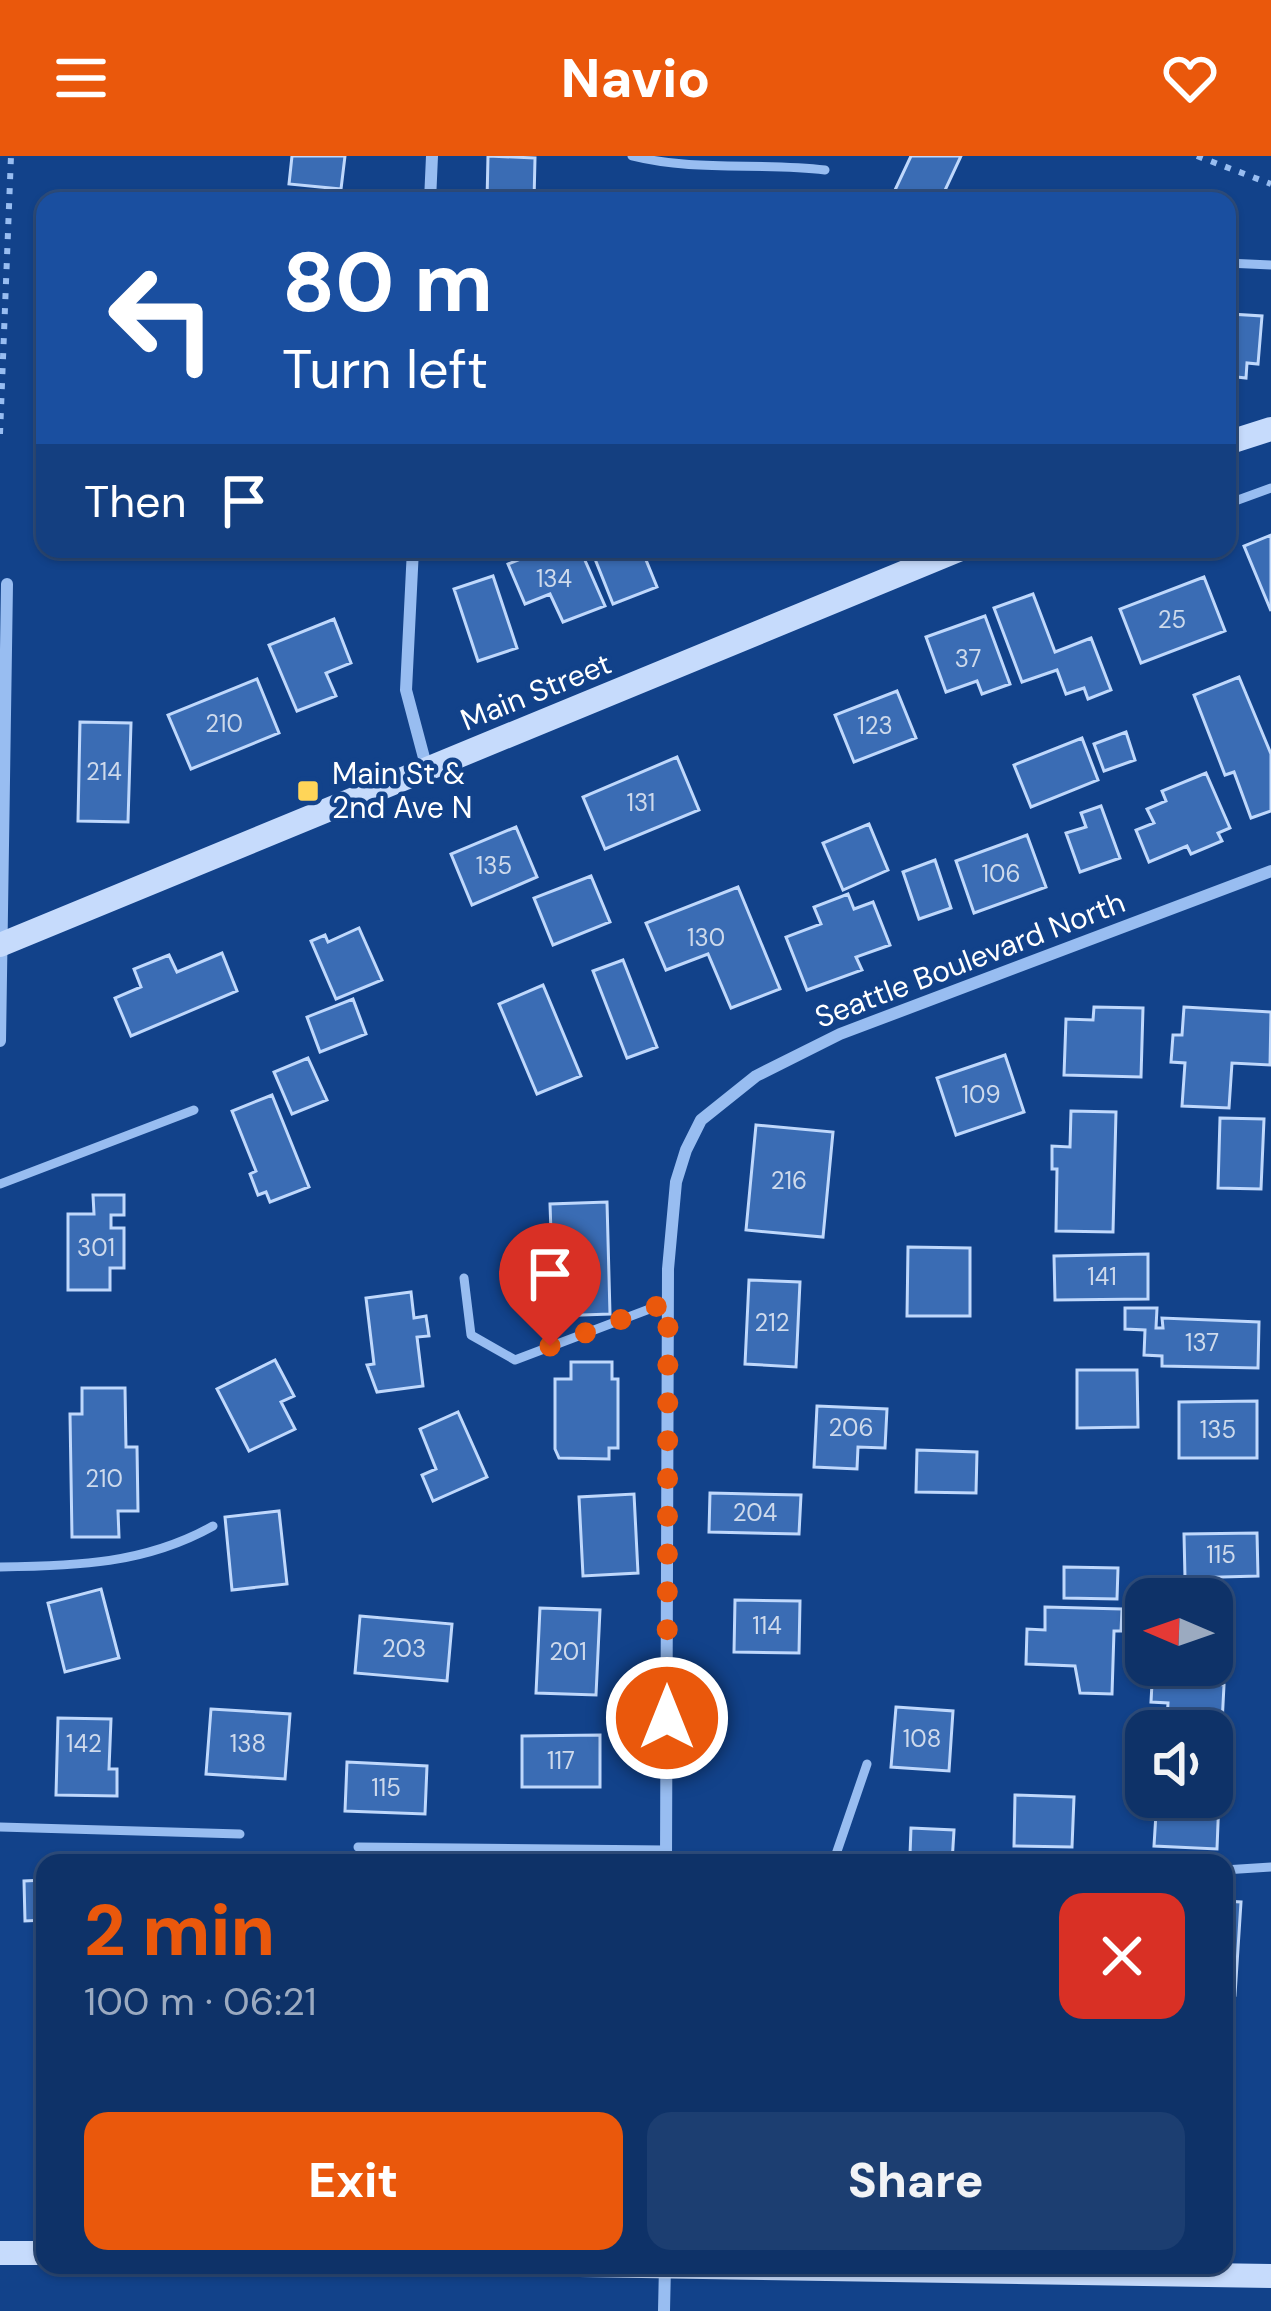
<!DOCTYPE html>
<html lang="en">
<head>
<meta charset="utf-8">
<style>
  :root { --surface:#0e3268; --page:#1c3e71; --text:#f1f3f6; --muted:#9baac0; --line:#2e4d7c; --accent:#ea580c }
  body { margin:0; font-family:"DM Sans",sans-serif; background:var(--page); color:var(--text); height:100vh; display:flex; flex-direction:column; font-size:45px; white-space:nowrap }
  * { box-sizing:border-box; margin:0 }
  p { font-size:39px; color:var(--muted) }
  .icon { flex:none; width:66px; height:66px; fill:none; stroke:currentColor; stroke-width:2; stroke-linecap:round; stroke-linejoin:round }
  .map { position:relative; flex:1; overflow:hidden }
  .panel { position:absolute; left:36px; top:1698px; width:1197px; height:420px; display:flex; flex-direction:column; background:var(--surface); border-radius:24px; box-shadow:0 3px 9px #0004,0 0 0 3px var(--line) }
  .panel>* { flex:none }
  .top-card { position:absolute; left:36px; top:36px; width:1200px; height:366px; border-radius:24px; box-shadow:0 3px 9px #0004,0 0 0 3px var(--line); background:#1a4fa0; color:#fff; overflow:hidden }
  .needle { width:78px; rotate:272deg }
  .controls { position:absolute; left:1125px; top:1422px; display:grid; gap:24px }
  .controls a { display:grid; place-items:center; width:108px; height:108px; border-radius:24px; background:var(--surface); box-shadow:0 3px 9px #0004,0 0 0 3px var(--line); font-size:60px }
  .pin { position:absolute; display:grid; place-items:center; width:102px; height:102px; color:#fff; margin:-123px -51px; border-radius:50% 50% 50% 0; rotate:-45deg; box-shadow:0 0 12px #0007 }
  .pin .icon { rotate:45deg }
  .me { position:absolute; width:132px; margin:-66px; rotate:0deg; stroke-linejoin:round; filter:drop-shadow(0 0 9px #0008) }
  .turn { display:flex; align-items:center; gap:42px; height:252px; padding:0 48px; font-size:54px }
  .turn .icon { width:156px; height:156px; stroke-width:2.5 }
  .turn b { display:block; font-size:84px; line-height:102px }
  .then { display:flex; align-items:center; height:114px; padding:0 48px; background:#0003; gap:24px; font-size:45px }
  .round { display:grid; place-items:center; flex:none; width:126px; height:126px; border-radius:24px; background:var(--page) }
  .head { display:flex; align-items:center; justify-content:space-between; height:204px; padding:0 48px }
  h1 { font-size:72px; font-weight:800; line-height:90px; color:var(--accent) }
  .action { display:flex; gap:24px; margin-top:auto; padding:24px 48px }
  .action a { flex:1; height:138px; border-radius:24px; background:var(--accent); color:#fff; font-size:48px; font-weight:800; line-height:138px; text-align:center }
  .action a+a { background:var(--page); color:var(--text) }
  header { display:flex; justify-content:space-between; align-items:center; height:156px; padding:0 48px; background:var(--accent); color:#fff; font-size:54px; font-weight:800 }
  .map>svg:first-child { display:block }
  .building { fill:#3a6cb4; stroke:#bfd8fc; stroke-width:3 }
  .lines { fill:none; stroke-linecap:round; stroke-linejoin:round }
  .path { stroke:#98bdf1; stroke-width:6; stroke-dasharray:6 9; stroke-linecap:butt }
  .lane { stroke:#98bdf1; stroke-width:9 }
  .street { stroke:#98bdf1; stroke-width:12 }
  .secondary { stroke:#c6dbfc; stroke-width:24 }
  .route { stroke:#ea580c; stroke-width:21; stroke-dasharray:0 37.8 }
  .poi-dot { fill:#ffd558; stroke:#12428a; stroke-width:4.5 }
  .labels { text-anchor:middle; stroke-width:9; stroke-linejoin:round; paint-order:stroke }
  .number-label { font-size:24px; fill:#cedaec }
  .street-label { font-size:30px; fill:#fff; stroke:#12428a }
  .poi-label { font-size:30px; fill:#fff; stroke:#12428a; text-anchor:start }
</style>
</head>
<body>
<header><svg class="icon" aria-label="menu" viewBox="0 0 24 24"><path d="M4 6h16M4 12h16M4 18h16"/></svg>Navio<svg class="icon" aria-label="heart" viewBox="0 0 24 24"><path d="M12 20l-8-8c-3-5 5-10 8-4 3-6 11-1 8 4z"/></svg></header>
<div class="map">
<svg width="1271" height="2155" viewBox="0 0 1271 2155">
  <rect width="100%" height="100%" fill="#12428a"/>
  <!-- building -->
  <path class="building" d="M292,0H345L341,33L289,28Z
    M488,0L535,2L534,45H487Z
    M911,0H961L940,45H920L895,34Z
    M1227,138H1233L1231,158L1262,160L1258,208L1247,207L1246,222L1227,220Z
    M1271,379V455L1244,390Z
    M545,393H580L605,450L563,466L550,438L525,448L508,408Z
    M591,393H658L644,399L657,431L613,448Z
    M493,420L517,492L478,505L454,433Z
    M1204,421L1225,475L1141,507L1120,453Z
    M1033,438L1055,496L1091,482L1111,534L1088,543L1084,532L1066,538L1057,514L1022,526L994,452Z
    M985,460L1010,528L982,538L977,525L946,536L926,481Z
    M334,463L351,507L326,517L336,540L297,555L269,489Z
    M1239,521L1271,598V655L1251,662L1234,616L1225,619L1194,539Z
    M257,523L279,577L191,613L168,559Z
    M897,535L916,582L854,606L835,559Z
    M80,566L131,567L128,666L78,665Z
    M1126,576L1135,604L1104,615L1094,588Z
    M1082,582L1098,624L1031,651L1014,609Z
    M677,601L699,654L605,693L583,641Z
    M1206,617L1230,672L1218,677L1222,685L1191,698L1187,690L1149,706L1136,674L1154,667L1147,653L1166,645L1162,635Z
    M1101,650L1120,702L1080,716L1066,677L1086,671L1081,657Z
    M869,668L888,714L843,734L823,687Z
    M516,671L537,721L472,749L451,698Z
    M1027,679L1046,731L974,757L956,705Z
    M935,704L951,752L919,763L903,716Z
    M591,720L610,766L553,789L534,742Z
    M738,731L780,833L731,852L708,798L666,814L646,767Z
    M848,738L854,753L873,746L890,789L856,801L862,814L807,834L786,781L821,768L814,751Z
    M359,772L382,824L336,843L311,785L325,779L328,786Z
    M222,797L237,835L131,880L115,842L141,831L134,813L169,799L177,816Z
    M623,804L657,891L627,902L593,815Z
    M543,829L581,920L537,938L499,848Z
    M353,843L366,878L320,896L307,861Z
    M1094,851L1143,852L1141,921L1064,919L1066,863L1093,864Z
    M1184,851L1271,856L1270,909L1232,907L1229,952L1182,950L1185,907L1171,906L1173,879H1182Z
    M1005,899L1024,956L956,979L937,922Z
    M308,902L327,944L292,958L274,916Z
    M272,939L309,1031L270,1046L266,1036L258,1039L250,1018L256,1015L232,955Z
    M1071,955L1116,956L1113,1076L1056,1075L1057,1013H1052V990L1070,991Z
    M1220,962L1264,963L1261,1033L1218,1032Z
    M756,969L833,976L823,1081L746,1074Z
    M93,1039H124V1059H111V1072H124V1112H110V1134H68V1058H94Z
    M607,1046L610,1158L554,1160L550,1048Z
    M908,1091L970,1092V1160H907Z
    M1148,1098V1143L1055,1144L1054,1100Z
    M749,1124L800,1126L796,1211L745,1208Z
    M411,1136L414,1162L426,1160L429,1180L417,1181L423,1230L377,1236L367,1209L374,1208L366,1142Z
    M1125,1152H1157L1156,1172H1163L1162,1162L1259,1166L1258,1212L1162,1210V1200L1144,1199L1145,1174L1125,1173Z
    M275,1204L294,1240L281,1246L295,1273L249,1295L217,1233Z
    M571,1206H612V1223H618V1292H609V1303L559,1302L555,1293V1223H571Z
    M1077,1214H1137L1138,1271L1077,1272Z
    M82,1232H125L126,1291H137L138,1355H118L119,1381H72L70,1258H82Z
    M1257,1245V1302H1179V1246Z
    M817,1250L887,1253L885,1292L858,1291L857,1313L814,1311Z
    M458,1256L487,1321L433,1345L422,1319L436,1313L420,1273Z
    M917,1294L977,1296L976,1337L916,1336Z
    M710,1337L801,1339L799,1378L709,1376Z
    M634,1338L638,1417L583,1420L579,1341Z
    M279,1355L287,1428L232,1434L225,1361Z
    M1257,1377L1258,1420L1185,1422L1184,1378Z
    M1064,1411L1118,1412L1117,1443L1064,1442Z
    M101,1433L119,1502L65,1516L48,1447Z
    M735,1444L800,1445L799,1497L734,1496Z
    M1045,1451L1122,1453L1121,1475H1114L1112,1538L1080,1537L1075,1510L1026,1508L1027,1473L1045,1474Z
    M540,1452L600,1454L596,1539L536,1537Z
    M360,1460L452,1468L447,1525L355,1517Z
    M1153,1509H1217L1216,1528L1224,1529L1222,1568L1183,1575L1184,1566L1167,1565L1168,1547L1151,1546Z
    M896,1551L953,1555L949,1615L891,1611Z
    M211,1553L290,1558L285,1623L206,1618Z
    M58,1562L111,1563L109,1613H117V1640L56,1639Z
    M600,1579V1631H522V1580Z
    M347,1606L427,1610L425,1658L345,1655Z
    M1212,1616L1220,1617L1217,1693L1154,1690L1157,1641H1212Z
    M1015,1639L1074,1641L1072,1691L1014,1690Z
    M911,1672L954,1674L952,1707H888V1698L910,1699Z
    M45,1724V1764L25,1765L24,1725Z
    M1224,1745L1241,1746L1235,1839L1224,1838Z"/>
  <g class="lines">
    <!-- path -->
    <path class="path" d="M1197,0L1271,28
      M0,278L11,0"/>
    <!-- lane -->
    <path class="lane" d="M632,0C696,16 760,6 825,14
      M1227,107L1271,109
      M1227,348L1271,332
      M0,1028L194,954
      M464,1122L471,1179L515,1204L668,1146
      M0,1411C76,1410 145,1408 213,1370
      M0,1671L240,1678
      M358,1691L666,1694
      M833,1707L867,1608
      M1224,1714L1271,1711"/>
    <!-- street -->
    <path class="street" d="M430,45L432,0
      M413,393L406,534L427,613
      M0,885L7,428
      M666,1707L668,1113L676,1026L686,994L701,964L756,920L840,878L1271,715
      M664,2155L665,2110"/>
    <!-- secondary -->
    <path class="secondary" d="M1227,287L1271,273
      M0,789L961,393
      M0,2097H45
      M580,2109L1271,2120"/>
  </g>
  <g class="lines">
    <!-- route -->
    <path class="route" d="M550,1190L668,1146L667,1562"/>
  </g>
  <!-- markers -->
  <rect class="poi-dot" x="296" y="623" width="24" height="24" rx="6"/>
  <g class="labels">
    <!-- number labels -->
    <g class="number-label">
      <text x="554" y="431">134</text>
      <text x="1172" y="472">25</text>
      <text x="968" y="511">37</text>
      <text x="224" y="576">210</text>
      <text x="875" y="578">123</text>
      <text x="104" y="624">214</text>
      <text x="641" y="655">131</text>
      <text x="494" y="718">135</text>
      <text x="1001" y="726">106</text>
      <text x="706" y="790">130</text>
      <text x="981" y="947">109</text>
      <text x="789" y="1033">216</text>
      <text x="96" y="1100">301</text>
      <text x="1102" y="1129">141</text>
      <text x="772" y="1175">212</text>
      <text x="1202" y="1195">137</text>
      <text x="851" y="1280">206</text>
      <text x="1218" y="1282">135</text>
      <text x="104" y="1331">210</text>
      <text x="755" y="1365">204</text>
      <text x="1221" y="1407">115</text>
      <text x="767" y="1478">114</text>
      <text x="404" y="1501">203</text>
      <text x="568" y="1504">201</text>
      <text x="922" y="1591">108</text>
      <text x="84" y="1596">142</text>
      <text x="248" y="1596">138</text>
      <text x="561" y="1613">117</text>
      <text x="386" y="1640">115</text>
    </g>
    <!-- street labels -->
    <g class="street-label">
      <text transform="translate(536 536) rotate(-22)" y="10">Main Street</text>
      <text transform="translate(970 804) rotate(-21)" y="10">Seattle Boulevard North</text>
    </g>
    <!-- poi labels -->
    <g class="poi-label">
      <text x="332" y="628">Main St &amp;<tspan x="332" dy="34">2nd Ave N</tspan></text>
    </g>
  </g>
</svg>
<div class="controls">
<a><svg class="needle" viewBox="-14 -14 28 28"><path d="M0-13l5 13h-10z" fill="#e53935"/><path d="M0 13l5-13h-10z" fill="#9baac0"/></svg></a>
<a><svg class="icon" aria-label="sound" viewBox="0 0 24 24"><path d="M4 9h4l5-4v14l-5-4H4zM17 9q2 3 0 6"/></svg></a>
</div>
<div class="pin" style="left:550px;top:1190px;background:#d93025"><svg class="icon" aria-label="arrive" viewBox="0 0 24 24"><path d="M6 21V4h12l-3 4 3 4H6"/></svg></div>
<svg class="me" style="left:667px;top:1562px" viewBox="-20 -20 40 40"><circle r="17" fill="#ea580c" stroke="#fff" stroke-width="3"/><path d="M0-11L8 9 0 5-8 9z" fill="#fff"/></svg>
<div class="top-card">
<div class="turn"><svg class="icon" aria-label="left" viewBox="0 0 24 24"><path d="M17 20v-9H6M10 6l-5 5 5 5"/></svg><div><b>80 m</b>Turn left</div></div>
<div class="then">Then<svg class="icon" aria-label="arrive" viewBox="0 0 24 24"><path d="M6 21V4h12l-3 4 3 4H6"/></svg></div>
</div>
<section class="panel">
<div class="head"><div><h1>2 min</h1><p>100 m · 06:21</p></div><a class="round" style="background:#d93025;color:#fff"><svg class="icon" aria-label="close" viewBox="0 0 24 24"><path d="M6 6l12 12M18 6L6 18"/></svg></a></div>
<div class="action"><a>Exit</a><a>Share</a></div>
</section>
</div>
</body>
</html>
